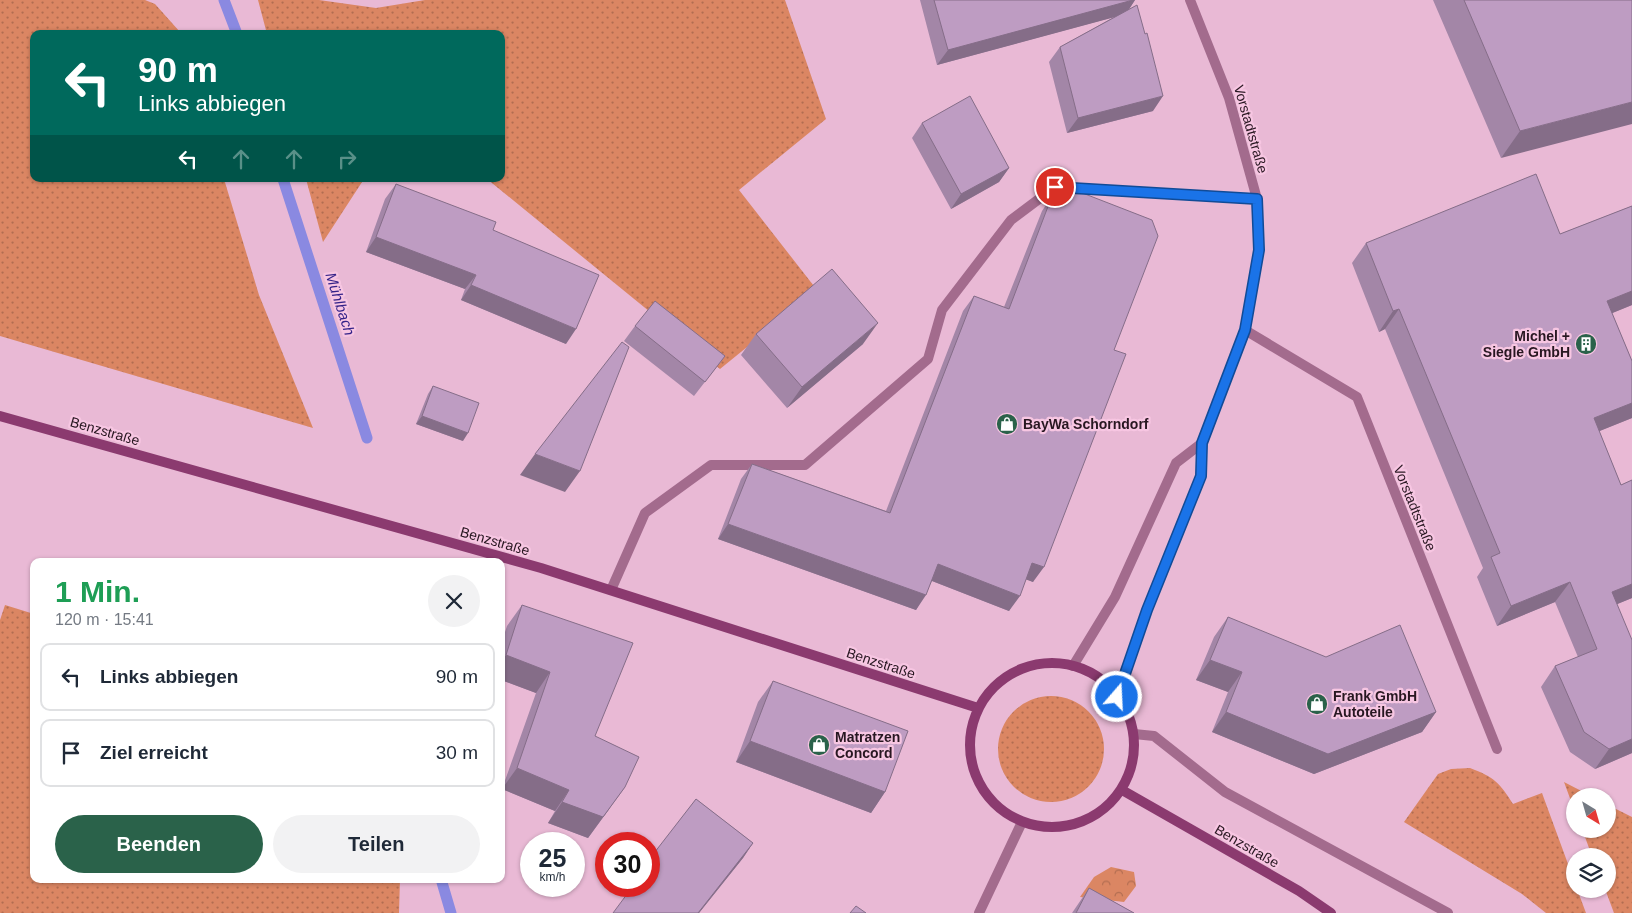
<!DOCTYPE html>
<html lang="de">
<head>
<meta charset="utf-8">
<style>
  :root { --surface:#fff; --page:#f2f2f3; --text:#1f2937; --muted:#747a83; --line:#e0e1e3; --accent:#2a624a }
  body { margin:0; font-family:Arial,sans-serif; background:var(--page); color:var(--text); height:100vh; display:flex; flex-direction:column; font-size:19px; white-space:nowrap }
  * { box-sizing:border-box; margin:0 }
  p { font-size:16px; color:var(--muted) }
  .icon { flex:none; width:28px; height:28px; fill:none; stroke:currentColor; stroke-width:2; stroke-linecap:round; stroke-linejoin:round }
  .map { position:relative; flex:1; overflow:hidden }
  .sheet { position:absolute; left:30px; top:558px; width:475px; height:325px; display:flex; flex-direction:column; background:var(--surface); border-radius:10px; box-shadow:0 1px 4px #0004 }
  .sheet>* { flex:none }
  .guide { position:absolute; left:30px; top:30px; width:475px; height:152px; border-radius:10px; box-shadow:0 1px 4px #0004; background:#00695c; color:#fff; overflow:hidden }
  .needle { width:32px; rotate:143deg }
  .buttons { position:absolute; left:1566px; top:788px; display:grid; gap:10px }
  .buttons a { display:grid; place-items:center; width:50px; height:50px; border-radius:50%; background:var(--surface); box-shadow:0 1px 4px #0004; font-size:25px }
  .speed { position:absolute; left:520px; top:832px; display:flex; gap:10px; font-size:25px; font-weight:700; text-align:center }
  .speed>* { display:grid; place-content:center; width:65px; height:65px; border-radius:50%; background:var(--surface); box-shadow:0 1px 4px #0004; line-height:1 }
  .speed small { font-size:12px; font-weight:400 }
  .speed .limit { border:8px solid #d22; background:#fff; color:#111 }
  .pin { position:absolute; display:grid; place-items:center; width:42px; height:42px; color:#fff; margin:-21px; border:2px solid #fff; border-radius:50%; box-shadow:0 1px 5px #0007 }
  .me { position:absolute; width:55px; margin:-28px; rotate:19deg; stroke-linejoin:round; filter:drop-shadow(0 0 4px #0008) }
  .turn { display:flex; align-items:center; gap:18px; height:105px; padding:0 25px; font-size:22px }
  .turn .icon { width:65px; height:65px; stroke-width:2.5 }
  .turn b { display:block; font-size:35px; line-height:42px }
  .lanes { display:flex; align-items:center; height:48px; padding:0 25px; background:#0003; justify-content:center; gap:25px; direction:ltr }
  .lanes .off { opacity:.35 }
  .round { display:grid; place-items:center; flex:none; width:52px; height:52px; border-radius:26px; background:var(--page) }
  .summary { display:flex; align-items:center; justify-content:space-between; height:85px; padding:0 25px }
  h1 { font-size:30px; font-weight:800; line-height:38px; color:#1e9e55 }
  .button { display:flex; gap:10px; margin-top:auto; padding:10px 25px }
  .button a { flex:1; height:58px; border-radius:30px; background:var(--accent); color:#fff; font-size:20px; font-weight:800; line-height:58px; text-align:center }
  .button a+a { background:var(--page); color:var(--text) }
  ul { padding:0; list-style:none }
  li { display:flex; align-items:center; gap:15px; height:68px; margin:0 10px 8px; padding:0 15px; border:2px solid var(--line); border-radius:10px }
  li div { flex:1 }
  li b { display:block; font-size:19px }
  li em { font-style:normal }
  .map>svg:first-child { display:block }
  .grass { fill:url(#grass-dots) }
  .park { fill:url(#park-crowns) }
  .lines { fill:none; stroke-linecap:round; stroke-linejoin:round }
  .stream { stroke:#8a89e1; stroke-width:11 }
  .lane { stroke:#a36b8d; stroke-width:10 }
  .street { stroke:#a36b8d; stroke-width:10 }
  .secondary { stroke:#8b3a6f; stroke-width:10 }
  .wall { fill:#a386a7 }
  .shaded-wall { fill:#856d88 }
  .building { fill:#be9cc2; stroke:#856d88 }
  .route-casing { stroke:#114b97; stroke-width:12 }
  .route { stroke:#1a73e8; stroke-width:9 }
  .labels { text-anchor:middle; stroke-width:4.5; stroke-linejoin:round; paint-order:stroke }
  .street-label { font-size:14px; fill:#281721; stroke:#f7c6e2 }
  .poi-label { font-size:14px; font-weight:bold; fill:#281721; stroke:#f7c6e2; text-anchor:start }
  .water-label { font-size:15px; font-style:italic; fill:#342288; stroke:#f7c6e2 }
</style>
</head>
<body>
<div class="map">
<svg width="1632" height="913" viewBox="0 0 1632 913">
  <defs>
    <pattern id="grass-dots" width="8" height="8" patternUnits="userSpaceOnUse" patternTransform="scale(1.25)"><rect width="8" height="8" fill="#db8663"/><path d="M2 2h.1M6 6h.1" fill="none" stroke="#b26d51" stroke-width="1.8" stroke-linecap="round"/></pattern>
    <pattern id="park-crowns" width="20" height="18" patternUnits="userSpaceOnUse" patternTransform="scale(1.25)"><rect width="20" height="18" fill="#db8663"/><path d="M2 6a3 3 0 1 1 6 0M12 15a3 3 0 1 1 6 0" fill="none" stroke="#b26d51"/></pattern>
  </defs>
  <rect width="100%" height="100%" fill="#e9b9d5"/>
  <!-- grass -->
  <path class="grass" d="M0,0H145L155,4L180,32V34H34V179H224L259,295L313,428L0,336Z
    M258,0H319L376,8L425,0H785L826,119L739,190L817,290L720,369L487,179H501V34H267Z
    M306,179H364L323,242Z
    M5,605L34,614V879H400L399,913H0V620Z
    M998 749a53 53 0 1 1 106 0a53 53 0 1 1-106 0Z
    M1470,768C1494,777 1500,783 1513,804L1542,793L1575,883V889H1577L1586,913H1546L1522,894L1404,822L1438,774L1451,769Z
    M1564,782L1591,796H1575V812Z
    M1608,805L1632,817V913H1614L1605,889H1608V856H1592L1582,829H1608Z"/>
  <!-- park -->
  <path class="park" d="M1111,867L1134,872L1136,886L1124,902L1080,897L1094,877Z"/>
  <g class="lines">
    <!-- stream -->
    <path class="stream" d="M224,0L237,34
      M283,179L367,438
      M441,879L451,913"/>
    <!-- lane -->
    <path class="lane" d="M611,590L645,513L711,465H805L928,359L942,310L1011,220L1055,187L1257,199
      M1134,734L1154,736L1225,792L1448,913"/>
    <!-- street -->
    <path class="street" d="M1245,330L1357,397L1497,749
      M1073,666L1115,597L1176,463L1202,443
      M1117,697L1147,610L1201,476L1202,443L1245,330L1259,250L1257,199L1229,98L1190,0
      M979,913L1022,822"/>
    <!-- secondary -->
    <path class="secondary" d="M0,416L541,568L978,708
      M970 745a82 82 0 1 1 164 0a82 82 0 1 1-164 0Z
      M1122,790L1299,891L1331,913"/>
  </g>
  <!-- wall -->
  <path class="wall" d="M920,0H1135L1129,9L1153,111L1067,133L1049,62L1060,47L1114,17L937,65Z
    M1433,0H1632L1501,158Z
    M922,123L1009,168L999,182L951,209L912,138Z
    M396,184L493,230L566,344L461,300L465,289L366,252L385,199Z
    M1052,196L1114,350L1033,582L1026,579L1009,611L932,581L916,610L718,539L741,479L752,464L886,511L963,311L974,296L1004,307L1042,211Z
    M1632,206V305L1612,313L1632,361V418L1599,431L1621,485L1632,480V598L1617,604L1632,753L1595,769L1570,752L1541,687L1555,666L1578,657L1555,602L1497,626L1477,577L1483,568L1385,329L1379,332L1352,263L1366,243L1560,234Z
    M635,326L725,356L694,396L624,341Z
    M756,334L863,344L787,408L741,355Z
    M433,386L463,441L416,424L428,394Z
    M522,605L595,736L610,808L588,838L548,823L555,811L502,789L536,693L501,680V644L507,626Z
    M1228,617L1436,712L1422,732L1314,774L1212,732L1228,692L1196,680L1214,637Z
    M773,681L885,792L871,813L736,762L758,702Z
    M696,799L753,843L743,858L699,913H613L649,886V861Z
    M1089,888L1134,913H1072Z"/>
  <!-- shaded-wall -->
  <path class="shaded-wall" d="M1133,0H1135L1126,14L937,65L948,50Z
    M1163,96L1153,111L1067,133L1078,118Z
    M1632,102V124L1501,158L1520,131Z
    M1009,168L999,182L951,209L961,194Z
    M376,237L476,275L465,289L366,252Z
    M471,285L576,329L566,344L461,300Z
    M1632,291V305L1593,321L1607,301Z
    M1399,309L1385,329L1379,332L1393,311Z
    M878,323L863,344L787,408L802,387Z
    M1632,403V418L1580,439L1594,418Z
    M422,416L468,433L463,441L416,424Z
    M535,454L580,471L565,492L520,475Z
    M728,524L926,595L916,610L718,539Z
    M1032,563L1044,567L1033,582L1022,578Z
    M938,564L1020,596L1009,611L927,579Z
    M1570,582L1555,602L1497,626L1511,606Z
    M1632,584V598L1598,612L1612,592Z
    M506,655L550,672L536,693L501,680V661Z
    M1210,660L1242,672L1228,692L1196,680Z
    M1226,712H1436L1422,732L1314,774L1212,732Z
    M1632,739V753L1595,769L1609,749Z
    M750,741L885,792L871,813L736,762Z
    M517,768L569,790L555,811L502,789Z
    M625,787L588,838L548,823L562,802Z
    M753,843L743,858L699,913H698Z"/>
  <!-- building -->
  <path class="building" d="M934,0H1133L948,50Z
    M1464,0H1632V102L1520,131Z
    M1137,5L1145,34L1147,33L1163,96L1078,118L1060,47Z
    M970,96L1009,168L961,194L922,123Z
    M1536,174L1560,234L1632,206V291L1607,301L1632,361V403L1594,418L1621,485L1632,480V584L1612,592L1632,640V739L1609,749L1584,732L1555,666L1597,649L1570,582L1511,606L1491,557L1500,553L1399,309L1393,311L1366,243Z
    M396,184L496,222L493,230L599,275L576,329L471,285L476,275L376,237Z
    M1067,187L1152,220L1158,236L1114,350L1126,354L1044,567L1032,563L1020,596L938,564L926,595L728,524L752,464L890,513L974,296L1009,309L1052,196Z
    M832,269L878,323L802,387L756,334Z
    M655,301L725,356L705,382L635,326Z
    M622,342L629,347L580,471L535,454Z
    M433,386L479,403L468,433L422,416Z
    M522,605L633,643L595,736L639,757L625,787L603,817L562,802L569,790L517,768L550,672L506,655Z
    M1228,617L1326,657L1400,625L1436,712L1328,754L1226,712L1242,672L1210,660Z
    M773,681L908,731L885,792L750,741Z
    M696,799L753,843L698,913H613L633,886H649V865L653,859L651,857Z
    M1089,888L1134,913H1076Z
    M856,906L866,913H850Z"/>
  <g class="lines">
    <!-- route casing -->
    <g class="route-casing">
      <path id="route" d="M1055,187L1257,199L1259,250L1245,330L1202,443L1201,476L1147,610L1117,697"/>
    </g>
    <!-- route -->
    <use href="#route" class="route"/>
  </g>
  <!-- icons -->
  <defs>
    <g id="building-disc" transform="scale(1.125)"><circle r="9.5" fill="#2a624a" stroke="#f7c6e2"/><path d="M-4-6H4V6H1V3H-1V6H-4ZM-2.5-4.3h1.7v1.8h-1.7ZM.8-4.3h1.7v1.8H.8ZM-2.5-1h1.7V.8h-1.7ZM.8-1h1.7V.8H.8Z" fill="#fff"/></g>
    <g id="shop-disc" transform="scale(1.125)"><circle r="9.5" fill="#2a624a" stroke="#f7c6e2"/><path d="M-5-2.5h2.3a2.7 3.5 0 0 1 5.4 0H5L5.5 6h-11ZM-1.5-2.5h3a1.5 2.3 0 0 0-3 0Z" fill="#fff"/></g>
  </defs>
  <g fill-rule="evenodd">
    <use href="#building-disc" x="1586" y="344"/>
    <use href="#shop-disc" x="1007" y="424"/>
    <use href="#shop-disc" x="1317" y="704"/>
    <use href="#shop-disc" x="819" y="745"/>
  </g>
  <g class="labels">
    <!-- street labels -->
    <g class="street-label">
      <text transform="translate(1251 129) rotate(74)" y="5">Vorstadtstraße</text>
      <text transform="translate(105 431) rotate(16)" y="5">Benzstraße</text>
      <text transform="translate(1415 508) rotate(68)" y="5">Vorstadtstraße</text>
      <text transform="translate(495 541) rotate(16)" y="5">Benzstraße</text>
      <text transform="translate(881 663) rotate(18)" y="5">Benzstraße</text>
      <text transform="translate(1247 846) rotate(30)" y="5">Benzstraße</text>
    </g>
    <!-- poi labels -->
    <g class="poi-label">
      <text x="1570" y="341" text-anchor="end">Michel +<tspan x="1570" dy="16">Siegle GmbH</tspan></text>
      <text x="1023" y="429">BayWa Schorndorf</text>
      <text x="1333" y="701">Frank GmbH<tspan x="1333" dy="16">Autoteile</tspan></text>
      <text x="835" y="742">Matratzen<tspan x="835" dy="16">Concord</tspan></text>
    </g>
    <!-- water labels -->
    <g class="water-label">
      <text transform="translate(340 304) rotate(72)" y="5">Mühlbach</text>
    </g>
  </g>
</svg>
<div class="buttons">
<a><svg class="needle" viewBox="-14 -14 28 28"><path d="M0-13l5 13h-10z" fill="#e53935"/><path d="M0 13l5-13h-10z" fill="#747a83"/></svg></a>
<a><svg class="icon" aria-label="layers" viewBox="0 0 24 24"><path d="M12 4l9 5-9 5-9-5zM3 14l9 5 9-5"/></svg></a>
</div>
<div class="speed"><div>25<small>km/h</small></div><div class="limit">30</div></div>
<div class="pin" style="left:1055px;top:187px;background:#d93025"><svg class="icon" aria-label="arrive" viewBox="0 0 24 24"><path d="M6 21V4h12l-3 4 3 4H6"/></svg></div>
<svg class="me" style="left:1117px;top:697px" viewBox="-20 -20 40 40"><circle r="17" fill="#1a73e8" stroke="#fff" stroke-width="3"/><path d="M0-11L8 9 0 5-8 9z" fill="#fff"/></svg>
<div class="guide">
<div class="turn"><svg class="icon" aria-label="left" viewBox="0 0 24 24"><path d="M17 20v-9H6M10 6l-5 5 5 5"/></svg><div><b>90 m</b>Links abbiegen</div></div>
<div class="lanes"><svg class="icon" aria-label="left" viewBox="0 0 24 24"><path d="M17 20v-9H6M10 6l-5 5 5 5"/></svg><svg class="icon off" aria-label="ahead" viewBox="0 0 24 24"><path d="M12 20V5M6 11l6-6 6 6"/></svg><svg class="icon off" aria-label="ahead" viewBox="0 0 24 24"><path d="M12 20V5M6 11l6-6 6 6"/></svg><svg class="icon off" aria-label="right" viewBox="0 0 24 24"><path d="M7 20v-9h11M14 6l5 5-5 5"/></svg></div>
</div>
<section class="sheet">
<div class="summary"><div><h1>1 Min.</h1><p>120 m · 15:41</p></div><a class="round"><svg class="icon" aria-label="close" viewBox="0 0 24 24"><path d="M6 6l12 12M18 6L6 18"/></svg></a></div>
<ul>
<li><svg class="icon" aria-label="left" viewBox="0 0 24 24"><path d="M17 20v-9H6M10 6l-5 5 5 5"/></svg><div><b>Links abbiegen</b></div><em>90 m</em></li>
<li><svg class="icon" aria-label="arrive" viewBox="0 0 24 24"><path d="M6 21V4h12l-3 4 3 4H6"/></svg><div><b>Ziel erreicht</b></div><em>30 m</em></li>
</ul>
<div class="button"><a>Beenden</a><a>Teilen</a></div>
</section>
</div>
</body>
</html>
